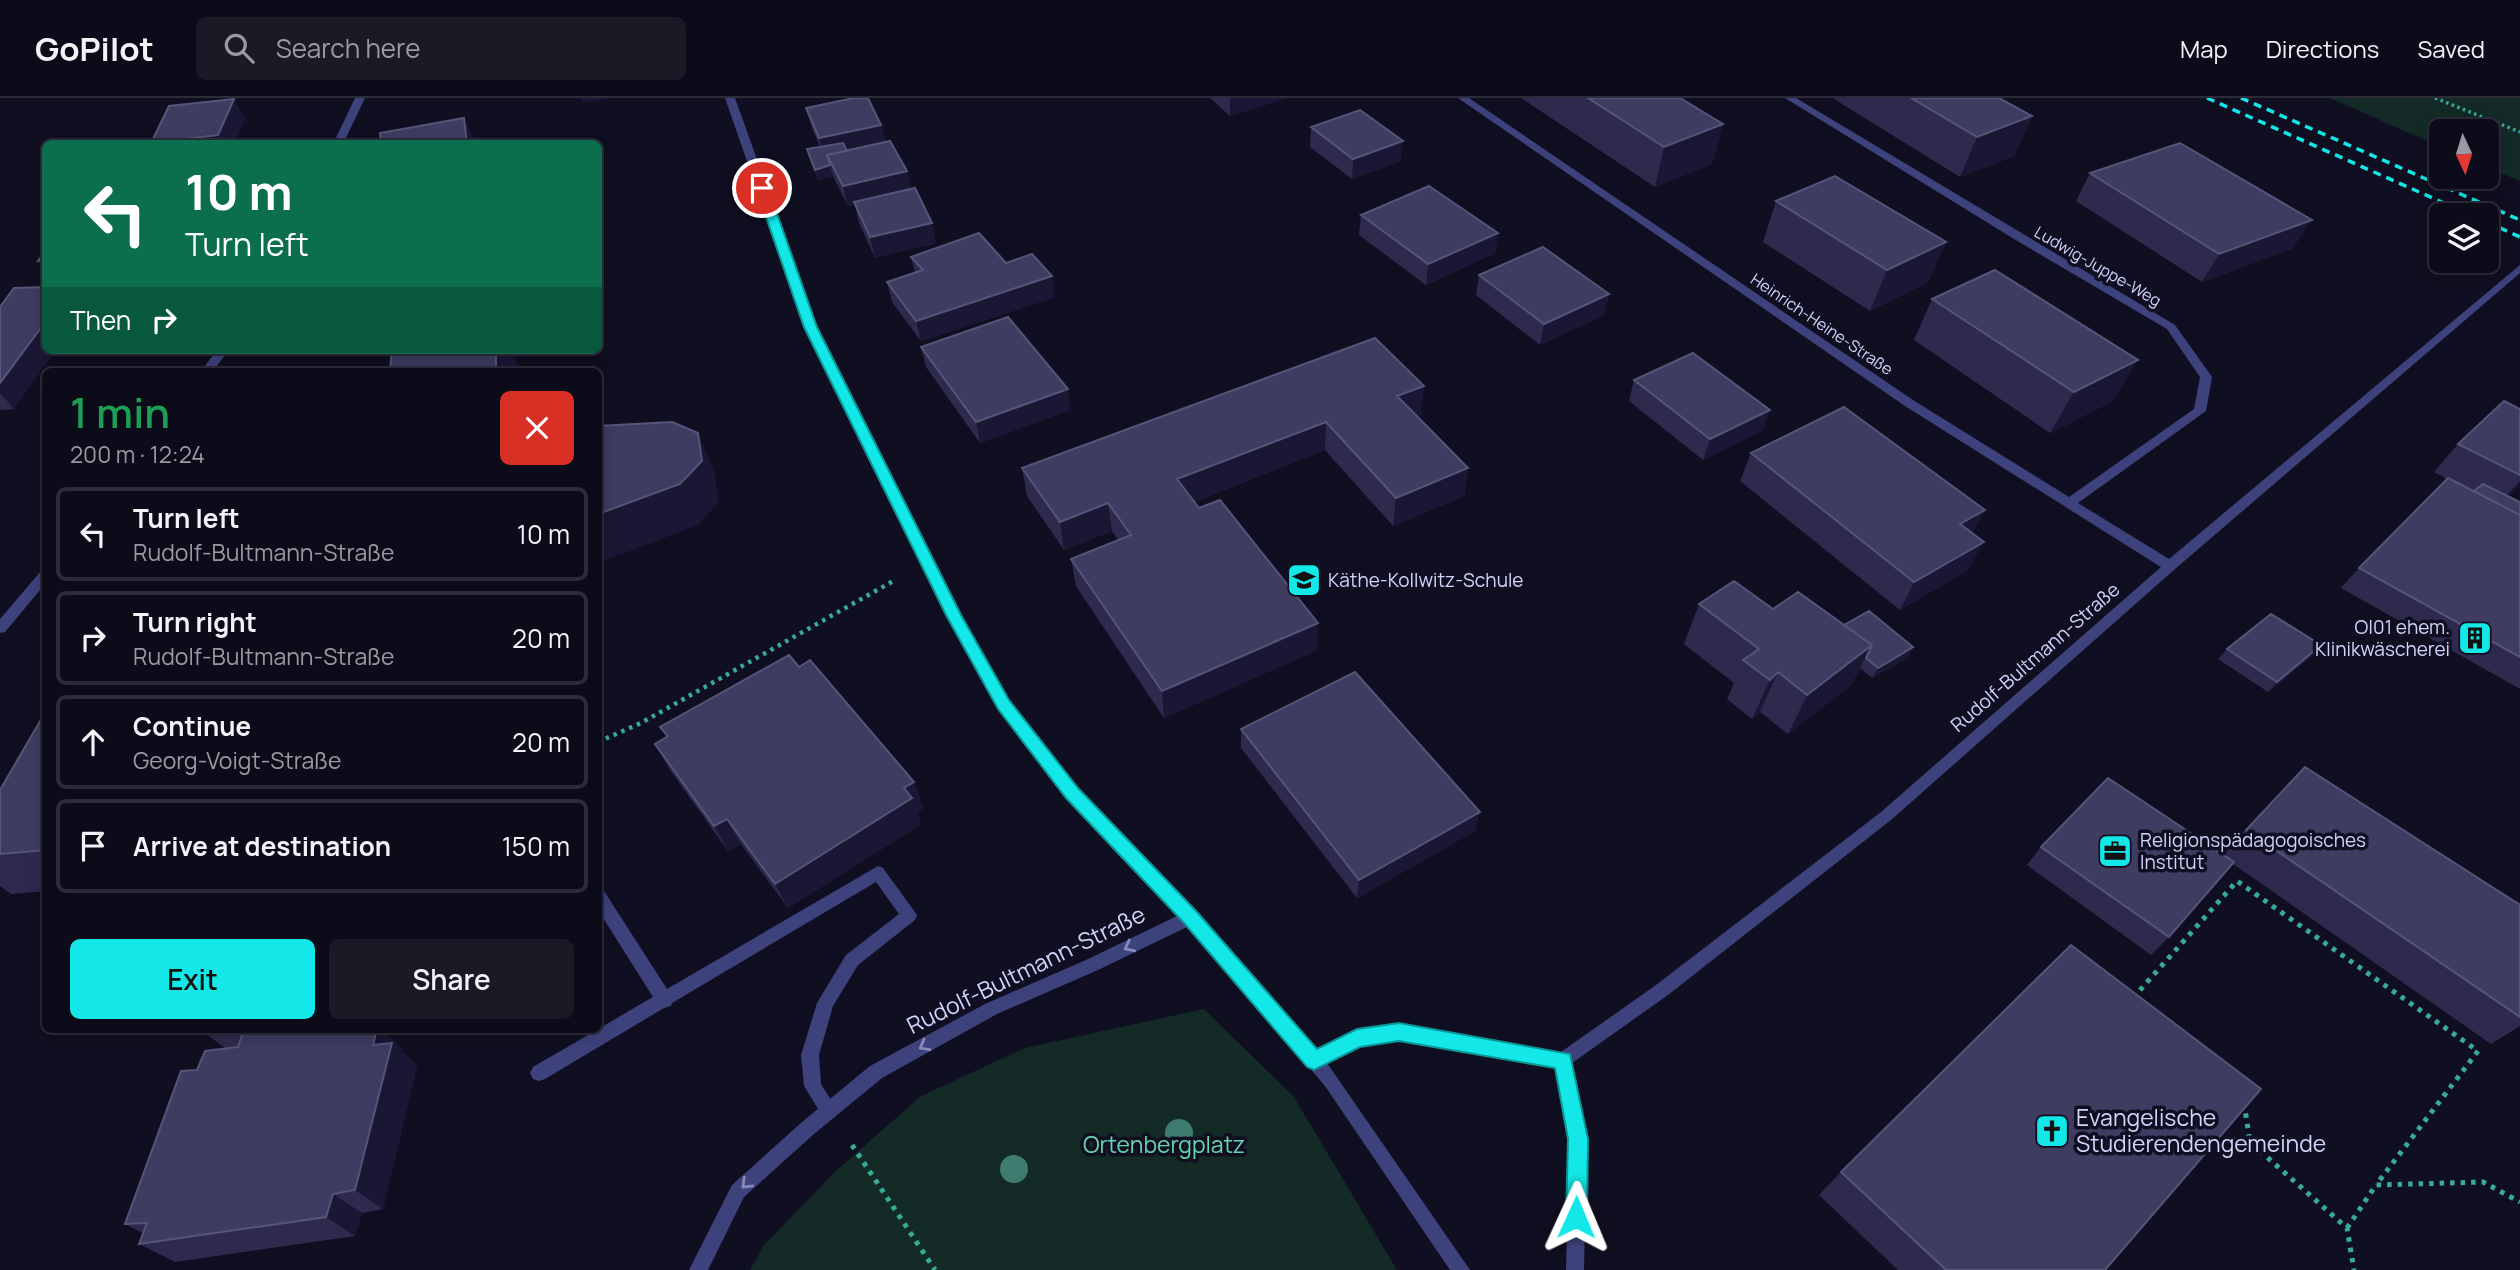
<!DOCTYPE html>
<html lang="en">
<head>
<meta charset="utf-8">
<style>
  :root { --surface:#0c0b19; --page:#1a1926; --text:#f1f3f6; --muted:#9a9ba2; --line:#2c2b38; --accent:#13e7e7 }
  body { margin:0; font-family:Manrope,sans-serif; background:var(--page); color:var(--text); height:100vh; display:flex; flex-direction:column; font-size:26px; white-space:nowrap }
  * { box-sizing:border-box; margin:0 }
  p { font-size:23px; color:var(--muted) }
  .icon { flex:none; width:38px; height:38px; fill:none; stroke:currentColor; stroke-width:2; stroke-linecap:round; stroke-linejoin:round }
  .map { position:relative; flex:1; overflow:hidden }
  .panel { position:absolute; left:42px; top:270px; width:560px; height:665px; display:flex; flex-direction:column; background:var(--surface); border-radius:10px; box-shadow:0 4px 18px #0003,0 0 0 2px var(--line) }
  .panel>* { flex:none }
  .top-card { position:absolute; left:42px; top:42px; width:560px; height:214px; border-radius:10px; box-shadow:0 4px 18px #0003,0 0 0 2px var(--line); background:#0b6e4f; color:#fff; overflow:hidden }
  .needle { width:46px; rotate:176deg }
  .tools { position:absolute; left:2429px; top:21px; display:grid; gap:14px }
  .tools a { display:grid; place-items:center; width:70px; height:70px; border-radius:10px; background:var(--surface); box-shadow:0 4px 18px #0003,0 0 0 2px var(--line); font-size:35px }
  .pin { position:absolute; display:grid; place-items:center; width:60px; height:60px; color:#fff; margin:-30px; border:4px solid #fff; border-radius:50%; box-shadow:0 2px 7px #0007 }
  .me { position:absolute; width:77px; margin:-38px; rotate:1deg; stroke-linejoin:round; filter:drop-shadow(0 0 5px #0008) }
  .turn { display:flex; align-items:center; gap:24px; height:147px; padding:0 28px; font-size:32px }
  .turn .icon { width:91px; height:91px; stroke-width:2.5 }
  .turn b { display:block; font-size:49px; line-height:60px }
  .then { display:flex; align-items:center; height:66px; padding:0 28px; background:#0003; gap:14px; font-size:26px }
  .round { display:grid; place-items:center; flex:none; width:74px; height:74px; border-radius:10px; background:var(--page) }
  .headline { display:flex; align-items:center; justify-content:space-between; height:119px; padding:0 28px }
  h1 { font-size:42px; font-weight:600; line-height:52px; color:#1e9e55 }
  .primary-button { display:flex; gap:14px; margin-top:auto; padding:14px 28px }
  .primary-button a { flex:1; height:80px; border-radius:10px; background:var(--accent); color:#111; font-size:28px; font-weight:600; line-height:80px; text-align:center }
  .primary-button a+a { background:var(--page); color:var(--text) }
  ul { padding:0; list-style:none }
  li { display:flex; align-items:center; gap:21px; height:94px; margin:0 14px 10px; padding:0 14px; border:4px solid var(--line); border-radius:10px }
  li div { flex:1 }
  li b { display:block; font-size:26px }
  li em { font-style:normal }
  header { display:flex; align-items:center; gap:42px; box-sizing:border-box; height:98px; padding:0 35px; background:var(--surface); border-bottom:2px solid var(--line) }
  header strong { font-size:33px }
  nav { display:flex; gap:38px; margin-inline-start:auto; font-size:24px }
  .search { width:490px; height:63px; background:var(--page); display:flex; align-items:center; gap:18px; box-sizing:border-box; padding:0 24px; border-radius:10px; color:var(--muted); font-size:26px }
  .map>svg:first-child { display:block }
  .green { fill:#132a27 }
  .lines { fill:none; stroke-linecap:round; stroke-linejoin:round }
  .path-far2 { stroke:#38aa98; stroke-width:3.5; stroke-dasharray:2.5 3.5; stroke-linecap:butt }
  .path-far1 { stroke:#38aa98; stroke-width:4.5; stroke-dasharray:3.5 5; stroke-linecap:butt }
  .path { stroke:#38aa98; stroke-width:5; stroke-dasharray:4.5 6; stroke-linecap:butt }
  .lane { fill:#3e427c; fill-rule:evenodd }
  .street { fill:#3e427c; fill-rule:evenodd }
  .rail { stroke:#13e7e7; stroke-width:3.5; stroke-dasharray:8 6; stroke-linecap:butt }
  .tree { fill:#3f7c6f }
  .wall { fill:#2d2a4d }
  .shaded-wall { fill:#1a1734 }
  .building { fill:#3e3c60; stroke:#565478; stroke-width:2 }
  .oneway { stroke:#888abc }
  .route { fill:#13e7e7; stroke:#0c9696; stroke-width:2 }
  .labels { text-anchor:middle; stroke-width:7; stroke-linejoin:round; paint-order:stroke }
  .far-street-label { font-size:16px; fill:#d3d3fb; stroke:#100f21 }
  .poi-label { font-size:19px; fill:#d3d3fb; stroke:#100f21; text-anchor:start }
  .street-label { font-size:19px; fill:#d3d3fb; stroke:#100f21 }
  .near-street-label { font-size:23px; fill:#d3d3fb; stroke:#100f21 }
  .near-poi-label { font-size:23px; fill:#d3d3fb; stroke:#100f21; text-anchor:start }
  .near-park-label { font-size:23px; fill:#65d5ae; stroke:#100f21 }
</style>
</head>
<body>
<header>
<strong>GoPilot</strong>
<div class="search"><svg class="icon" aria-label="search" viewBox="0 0 24 24"><circle cx="10" cy="10" r="6"/><path d="M15 15l6 6"/></svg>Search here</div>
<nav><a>Map</a><a>Directions</a><a>Saved</a></nav>
</header>
<div class="map">
<svg width="2520" height="1172" viewBox="0 0 2520 1172">
  <rect width="100%" height="100%" fill="#100f21"/>
  <!-- green -->
  <path class="green" d="M2330,0H2520V83L2487,69V33H2441V49Z
    M1204,911L1294,999L1397,1172H750L764,1147L837,1072L921,998L1025,950Z"/>
  <g class="lines">
    <!-- path-far2 -->
    <path class="path-far2" d="M2435,0L2520,34"/>
    <!-- path-far1 -->
    <path class="path-far1" d="M598,644L641,625L895,482"/>
    <!-- path -->
    <path class="path" d="M2133,900L2237,783L2478,953L2376,1087
      M2244,1005L2250,1044L2347,1130L2354,1172
      M852,1047L935,1172
      M2347,1130L2376,1087L2483,1084L2520,1104"/>
    <!-- lane -->
    <path class="lane" d="M878,768L883,770L917,817L915,822L858,867L833,908L819,957L821,986L838,1013L835,1019L829,1021L823,1019L804,988L801,957L817,905L846,857L899,816L876,784L672,905L671,908L664,910L545,981L539,983L533,981L530,975L533,969L653,899L598,812V791L604,793L667,891Z"/>
    <!-- street -->
    <path class="street" d="M355,0H365L343,46H333Z
      M725,0H735L817,229L961,517L1009,603L1077,691L1197,814L1317,953L1357,932L1399,926L1561,954L1656,887L1881,714L2161,469L1905,308L1458,0H1469L1913,302L2069,399L2194,311L2200,279L2167,231L2019,144L1785,0H1796L2175,227L2212,279L2206,313L2078,405L2169,461L2520,167V175L2175,471L1891,722L1668,897L1572,965L1587,1041L1584,1172H1566L1569,1041L1556,969L1399,942L1359,948L1327,965L1470,1172H1450L1325,988L1189,828L1098,872L997,916L882,980L814,1036L744,1099L708,1172H689L732,1087L802,1024L870,968L985,906L1086,862L1179,817L1067,699L999,611L947,517L805,229Z
      M217,252H229L213,273H201Z
      M46,471V485L5,534L0,535V521L41,473Z"/>
    <!-- rail -->
    <path class="rail" d="M2207,0L2471,117
      M2241,0L2520,122
      M2487,124L2520,139"/>
  </g>
  <!-- trees -->
  <g class="tree">
    <circle cx="1179" cy="1035" r="14"/>
    <circle cx="1014" cy="1071" r="14"/>
  </g>
  <!-- wall -->
  <path class="wall" d="M1210,0H1287L1230,18Z
    M1521,0H1680L1723,26L1712,66L1655,89Z
    M1834,0H1999L2032,18L2014,58L1960,79L1834,1Z
    M806,10L881,27L885,44L907,73L911,91L936,145L875,160L859,125L855,107L848,108L833,78L818,82L810,61L807,51L820,49L812,30Z
    M1311,29L1401,63L1352,81L1310,49Z
    M2090,75L2293,150L2202,184L2076,103Z
    M1776,103L1946,144L1928,184L1870,213L1763,144Z
    M1361,117L1498,135L1495,155L1426,187L1359,137Z
    M46,152V172L38,163Z
    M911,159L1006,165L1055,199L921,243L892,204L887,184L915,175Z
    M1479,177L1609,196L1604,217L1540,247L1476,197Z
    M1932,201L2113,303L2050,335L1914,242Z
    M0,209L14,311L0,312Z
    M1375,240L1421,317L1417,318L1468,370L1464,398L1393,428L1325,352L1194,404L1317,552L1164,620L1076,488L1071,461L1118,442L1112,433L1064,452L1027,398L1022,370Z
    M921,249L1070,312L980,345L926,269Z
    M1634,282L1763,332L1703,362L1629,303Z
    M2520,311V387L2508,398L2520,404V591L2341,490L2359,470L2447,381L2434,374L2458,346Z
    M1751,355L1985,412L1972,435L1968,472L1900,512L1740,383Z
    M1699,506L1773,511L1913,549L1907,560L1872,580L1860,570L1851,587L1788,636L1760,614L1752,621L1727,601L1734,585L1684,546Z
    M2227,551L2312,558L2268,594L2218,561Z
    M799,569L914,684L923,710L917,714L921,726L788,810L741,746L728,753L670,672L655,646L666,639L660,629Z
    M46,613V793L11,796L0,788V692Z
    M1241,631L1475,733L1357,800L1241,650Z
    M2305,669L2520,807V928L2491,946L2233,766L2169,839L2151,857L2027,767L2041,749L2222,756Z
    M199,931H392L382,932L403,951L402,954L417,967L383,1111L362,1115L355,1138L175,1164L139,1146L143,1135L125,1126L197,972L225,950Z
    M1841,1074L2105,1172H1898L1819,1097Z"/>
  <!-- shaded-wall -->
  <path class="shaded-wall" d="M581,0H611L583,5Z
    M1230,0H1287L1230,18Z
    M234,1L245,21L235,46L151,45Z
    M2032,18L2014,58L1960,79L1977,39Z
    M464,20L474,40V46H467Z
    M1723,26L1712,66L1655,89L1664,49Z
    M881,27L885,47L845,63L824,60L819,40Z
    M1403,43L1401,63L1352,81L1353,61Z
    M830,67L833,78L818,82L815,72Z
    M907,73L912,93L848,108L843,88Z
    M2312,122L2293,150L2202,184L2219,156Z
    M932,125L936,145L875,160L870,139Z
    M1498,135L1495,155L1426,187L1428,166Z
    M1946,144L1928,184L1870,213L1887,172Z
    M1052,178L1055,199L921,243L916,223Z
    M1609,196L1604,217L1540,247L1544,226Z
    M46,223V252H56L14,311L0,295V285Z
    M496,252H516L517,273H496Z
    M2138,262L2113,303L2050,335L2074,294Z
    M1424,288L1421,317L1395,327L1397,298Z
    M1068,291L1070,312L980,345L976,324Z
    M1770,312L1763,332L1703,362L1710,341Z
    M1326,324L1325,352L1178,410L1177,381Z
    M698,335L715,376L719,404L698,427L598,465V416Z
    M1468,370L1464,398L1393,428L1396,400Z
    M2520,383V387L2497,407Z
    M1108,405L1112,433L1064,452L1060,424Z
    M1985,412L1970,440L1960,426Z
    M1984,444L1968,472L1900,512L1914,484Z
    M1318,525L1317,552L1164,620L1162,593Z
    M1872,547L1851,587L1788,636L1807,597Z
    M2321,547L2312,558L2268,594L2277,584Z
    M1913,549L1907,560L1872,580L1878,570Z
    M1778,574L1760,614L1752,621L1770,582Z
    M914,684L923,710L917,714L921,726L788,810L775,786Z
    M1480,714L1475,733L1357,800L1359,782Z
    M727,721L741,746L728,753L714,728Z
    M347,931H381L403,951L402,954L417,967L383,1111L355,1092Z
    M333,1096L362,1115L355,1138L326,1119Z"/>
  <!-- building -->
  <path class="building" d="M854,0H868L881,27L819,40L806,10Z
    M1588,0H1680L1723,26L1664,49Z
    M1911,0H1999L2032,18L1977,39Z
    M234,1L218,37L151,45L169,8Z
    M1360,12L1403,43L1353,61L1311,29Z
    M464,20L467,46H381L380,35Z
    M890,43L907,73L843,88L827,57Z
    M843,45L847,53L827,57L830,67L815,72L807,51Z
    M2180,45L2312,122L2219,156L2090,75Z
    M1835,78L1946,144L1887,172L1776,103Z
    M1429,88L1498,135L1428,166L1361,117Z
    M915,90L932,125L870,139L854,104Z
    M979,135L1006,165L1032,156L1052,178L916,223L887,184L923,172L911,159Z
    M1543,149L1609,196L1544,226L1479,177Z
    M46,152V162L38,163Z
    M1995,172L2138,262L2074,294L1932,201Z
    M46,189V223L0,285V209L14,190Z
    M1008,219L1068,291L976,324L921,249Z
    M1375,240L1424,288L1397,298L1468,370L1396,400L1326,324L1177,381L1199,410L1220,402L1318,525L1162,593L1071,461L1131,437L1108,405L1060,424L1022,370Z
    M392,252H496V273H390Z
    M1693,255L1770,312L1710,341L1634,282Z
    M2504,303L2520,311V377L2458,346Z
    M1844,309L1985,412L1960,426L1984,444L1914,484L1751,355Z
    M672,324L698,335L702,363L680,386L598,416V328Z
    M2448,380L2520,417V559L2359,470Z
    M2483,386L2520,404V417L2474,393Z
    M1734,483L1773,511L1798,494L1872,547L1807,597L1778,574L1770,582L1743,562L1759,551L1699,506Z
    M1869,513L1913,549L1878,570L1866,560L1872,547L1844,527Z
    M2271,516L2321,547L2277,584L2227,551Z
    M789,557L799,569L810,562L914,684L904,690L912,700L775,786L727,721L714,728L655,646L668,638L660,629Z
    M1355,574L1480,714L1359,782L1241,631Z
    M46,613V752L0,756V692Z
    M2305,669L2520,807V919L2246,732Z
    M2108,680L2234,764L2169,839L2041,749Z
    M2071,847L2261,991L2105,1172H1946L1841,1074Z
    M244,931H347L346,933L358,931H377L373,947L392,945L355,1092L333,1096L326,1119L139,1146L147,1125L125,1126L181,973L197,972L205,953L238,949Z"/>
  <!-- one-way arrows -->
  <defs><path id="oneway-chevron" d="M-2-3.5L2.5 0L-2 3.5" fill="none" stroke-width="1.6" stroke-linecap="round" stroke-linejoin="round" transform="scale(1.75)"/></defs>
  <g class="oneway">
    <use href="#oneway-chevron" transform="translate(1129 849) rotate(154)"/>
    <use href="#oneway-chevron" transform="translate(924 948) rotate(151)"/>
    <use href="#oneway-chevron" transform="translate(746 1086) rotate(136)"/>
  </g>
  <!-- route -->
  <path class="route" d="M762,87L768,90L817,229L961,517L1009,602L1078,690L1197,814L1317,951L1357,931L1399,925L1570,956L1588,1041L1587,1119L1584,1127L1576,1130L1569,1127L1566,1119L1568,1041L1555,970L1399,943L1360,949L1314,972L1307,969L1184,825L1066,700L998,611L946,517L804,229L756,90Z"/>
  <!-- icons -->
  <defs>
    <g id="school-square" transform="scale(1.75)"><rect x="-9" y="-9" width="18" height="18" rx="4" fill="#13e7e7" stroke="#100f21"/><path d="M0-5L7-2L0 1L-7-2ZM-4 1L0 2.5L4 1V4Q0 6-4 4Z" fill="#111"/></g>
    <g id="building-square" transform="scale(1.75)"><rect x="-9" y="-9" width="18" height="18" rx="4" fill="#13e7e7" stroke="#100f21"/><path d="M-4-6H4V6H1V3H-1V6H-4ZM-2.5-4.3h1.7v1.8h-1.7ZM.8-4.3h1.7v1.8H.8ZM-2.5-1h1.7V.8h-1.7ZM.8-1h1.7V.8H.8Z" fill="#111"/></g>
    <g id="office-square" transform="scale(1.75)"><rect x="-9" y="-9" width="18" height="18" rx="4" fill="#13e7e7" stroke="#100f21"/><path d="M-6-3h4V-5.5h4V-3h4V5H-6ZM-1-4.5V-3h2v-1.5ZM-6 0V1H6V0Z" fill="#111"/></g>
    <g id="church-square" transform="scale(1.75)"><rect x="-9" y="-9" width="18" height="18" rx="4" fill="#13e7e7" stroke="#100f21"/><path d="M-1.2-6h2.4v3.5h3.3v2.4h-3.3V6h-2.4V-.1h-3.3v-2.4h3.3Z" fill="#111"/></g>
  </defs>
  <g fill-rule="evenodd">
    <use href="#school-square" x="1304" y="482"/>
    <use href="#building-square" x="2475" y="540"/>
    <use href="#office-square" x="2115" y="753"/>
    <use href="#church-square" x="2052" y="1033"/>
  </g>
  <g class="labels">
    <!-- far-street labels -->
    <g class="far-street-label">
      <text transform="translate(2098 168) rotate(30)" y="6">Ludwig-Juppe-Weg</text>
      <text transform="translate(1822 226) rotate(34)" y="6">Heinrich-Heine-Straße</text>
    </g>
    <!-- poi labels -->
    <g class="poi-label">
      <text x="1328" y="489">Käthe-Kollwitz-Schule</text>
      <text x="2450" y="536" text-anchor="end">O|01 ehem.<tspan x="2450" dy="22">Klinikwäscherei</tspan></text>
      <text x="2140" y="749">Religionspädagogoisches<tspan x="2140" dy="22">Institut</tspan></text>
    </g>
    <!-- street labels -->
    <g class="street-label">
      <text transform="translate(2035 559) rotate(-41)" y="7">Rudolf-Bultmann-Straße</text>
    </g>
    <!-- near-street labels -->
    <g class="near-street-label">
      <text transform="translate(1026 872) rotate(-26)" y="8">Rudolf-Bultmann-Straße</text>
    </g>
    <!-- near-poi labels -->
    <g class="near-poi-label">
      <text x="2076" y="1028">Evangelische<tspan x="2076" dy="26">Studierendengemeinde</tspan></text>
    </g>
    <!-- near-park labels -->
    <g class="near-park-label">
      <text x="1164" y="1055">Ortenbergplatz</text>
    </g>
  </g>
</svg>
<div class="tools">
<a><svg class="needle" viewBox="-14 -14 28 28"><path d="M0-13l5 13h-10z" fill="#e53935"/><path d="M0 13l5-13h-10z" fill="#9a9ba2"/></svg></a>
<a><svg class="icon" aria-label="layers" viewBox="0 0 24 24"><path d="M12 4l9 5-9 5-9-5zM3 14l9 5 9-5"/></svg></a>
</div>
<div class="pin" style="left:762px;top:90px;background:#d93025"><svg class="icon" aria-label="arrive" viewBox="0 0 24 24"><path d="M6 21V4h12l-3 4 3 4H6"/></svg></div>
<svg class="me" style="left:1576px;top:1119px" viewBox="-20 -20 40 40"><path d="M0-17L14 15 0 8-14 15z" fill="#13e7e7" stroke="#fff" stroke-width="4"/></svg>
<div class="top-card">
<div class="turn"><svg class="icon" aria-label="left" viewBox="0 0 24 24"><path d="M17 20v-9H6M10 6l-5 5 5 5"/></svg><div><b>10 m</b>Turn left</div></div>
<div class="then">Then<svg class="icon" aria-label="right" viewBox="0 0 24 24"><path d="M7 20v-9h11M14 6l5 5-5 5"/></svg></div>
</div>
<section class="panel">
<div class="headline"><div><h1>1 min</h1><p>200 m · 12:24</p></div><a class="round" style="background:#d93025;color:#fff"><svg class="icon" aria-label="close" viewBox="0 0 24 24"><path d="M6 6l12 12M18 6L6 18"/></svg></a></div>
<ul>
<li><svg class="icon" aria-label="left" viewBox="0 0 24 24"><path d="M17 20v-9H6M10 6l-5 5 5 5"/></svg><div><b>Turn left</b><p>Rudolf-Bultmann-Straße</p></div><em>10 m</em></li>
<li><svg class="icon" aria-label="right" viewBox="0 0 24 24"><path d="M7 20v-9h11M14 6l5 5-5 5"/></svg><div><b>Turn right</b><p>Rudolf-Bultmann-Straße</p></div><em>20 m</em></li>
<li><svg class="icon" aria-label="ahead" viewBox="0 0 24 24"><path d="M12 20V5M6 11l6-6 6 6"/></svg><div><b>Continue</b><p>Georg-Voigt-Straße</p></div><em>20 m</em></li>
<li><svg class="icon" aria-label="arrive" viewBox="0 0 24 24"><path d="M6 21V4h12l-3 4 3 4H6"/></svg><div><b>Arrive at destination</b></div><em>150 m</em></li>
</ul>
<div class="primary-button"><a>Exit</a><a>Share</a></div>
</section>
</div>
</body>
</html>
